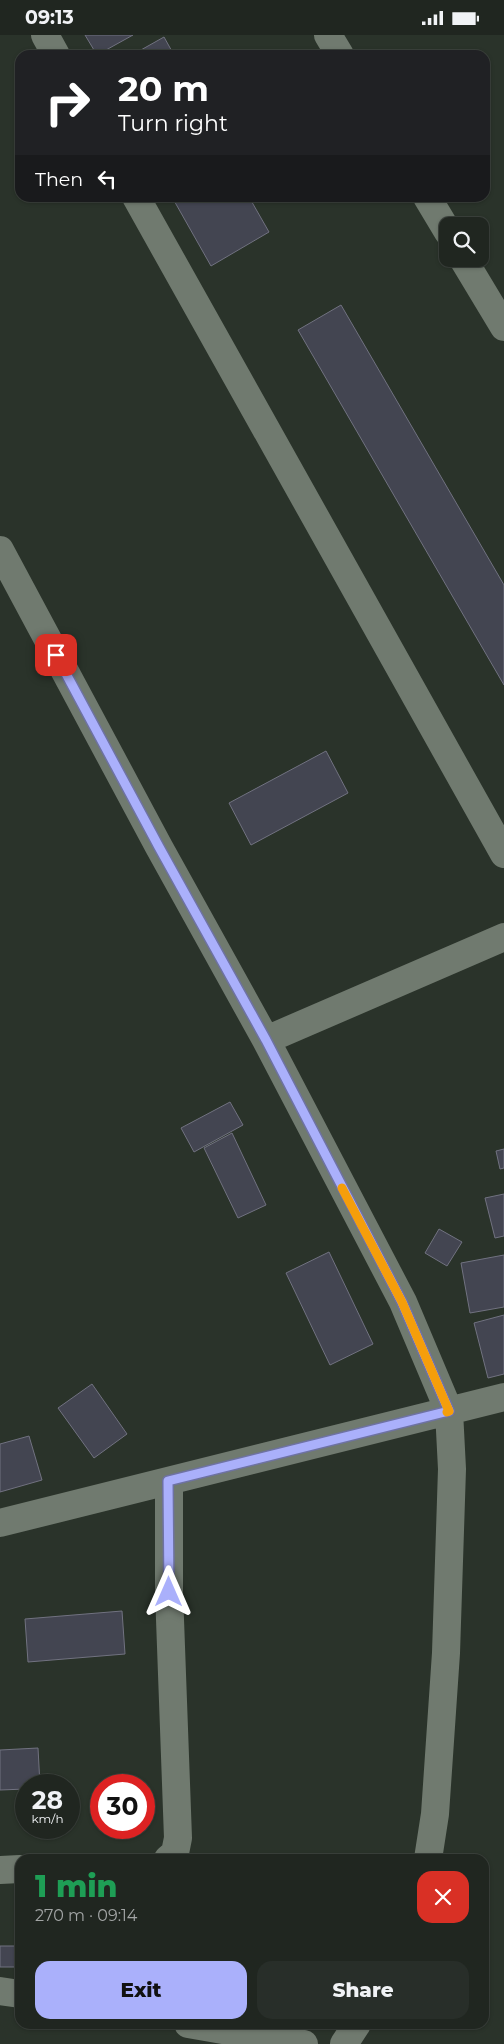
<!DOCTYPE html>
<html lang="en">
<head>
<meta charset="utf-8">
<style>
  :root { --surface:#202620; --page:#282e29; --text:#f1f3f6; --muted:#a2a5a5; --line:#3d433e; --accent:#aab0fb }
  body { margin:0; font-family:Montserrat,sans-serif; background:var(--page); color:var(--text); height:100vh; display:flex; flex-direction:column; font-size:19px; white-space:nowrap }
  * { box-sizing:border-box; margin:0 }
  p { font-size:16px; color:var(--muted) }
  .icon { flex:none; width:28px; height:28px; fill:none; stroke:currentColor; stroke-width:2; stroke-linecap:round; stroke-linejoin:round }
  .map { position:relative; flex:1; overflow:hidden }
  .drawer { position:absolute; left:15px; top:1819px; width:474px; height:175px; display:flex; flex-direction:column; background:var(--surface); border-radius:15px; box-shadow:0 1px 4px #0004,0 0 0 1px var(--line) }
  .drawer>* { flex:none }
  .top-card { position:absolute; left:15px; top:15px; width:475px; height:152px; border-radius:15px; box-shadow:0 1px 4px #0004,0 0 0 1px var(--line); background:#202124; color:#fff; overflow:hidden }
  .tools { position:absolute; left:439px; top:182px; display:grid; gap:10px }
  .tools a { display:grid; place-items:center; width:50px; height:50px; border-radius:10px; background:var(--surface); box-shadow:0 1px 4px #0004,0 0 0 1px var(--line); font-size:25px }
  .speed { position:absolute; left:15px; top:1739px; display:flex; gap:10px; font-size:25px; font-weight:700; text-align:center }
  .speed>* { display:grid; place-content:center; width:65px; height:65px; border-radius:50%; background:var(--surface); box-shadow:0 1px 4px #0004,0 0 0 1px var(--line); line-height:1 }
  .speed small { font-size:12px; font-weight:400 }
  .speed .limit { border:8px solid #d22; background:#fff; color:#111 }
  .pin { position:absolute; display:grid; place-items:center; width:42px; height:42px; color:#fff; margin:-21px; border-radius:10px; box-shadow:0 2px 8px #0006 }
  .me { position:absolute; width:55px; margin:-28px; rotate:0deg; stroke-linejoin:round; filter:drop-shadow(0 0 4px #0008) }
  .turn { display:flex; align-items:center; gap:18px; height:105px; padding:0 20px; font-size:22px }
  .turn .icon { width:65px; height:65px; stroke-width:2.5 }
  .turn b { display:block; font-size:35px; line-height:42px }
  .then { display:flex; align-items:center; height:48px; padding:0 20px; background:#0003; gap:10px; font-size:19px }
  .round { display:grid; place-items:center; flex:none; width:52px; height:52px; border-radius:15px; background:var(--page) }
  .head { display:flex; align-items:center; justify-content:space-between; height:85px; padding:0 20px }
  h1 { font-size:30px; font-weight:800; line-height:38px; color:#1e9e55 }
  .button { display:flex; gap:10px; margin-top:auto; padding:10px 20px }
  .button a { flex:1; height:58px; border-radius:15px; background:var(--accent); color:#111; font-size:20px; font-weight:800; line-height:58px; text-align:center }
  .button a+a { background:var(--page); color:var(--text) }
  .status { display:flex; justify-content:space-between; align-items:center; height:35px; padding:0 25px; background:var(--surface); direction:ltr }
  .status svg { height:14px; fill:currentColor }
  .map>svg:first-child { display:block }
  .building { fill:#434551; stroke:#717280 }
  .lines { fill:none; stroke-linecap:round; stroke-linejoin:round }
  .minor { stroke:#707a6f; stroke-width:28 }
  .route-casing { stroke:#6e72a3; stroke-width:12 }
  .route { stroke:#aab0fb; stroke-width:9 }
  .slow { stroke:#f59e0b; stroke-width:9 }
</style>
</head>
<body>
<div class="status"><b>09:13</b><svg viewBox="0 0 49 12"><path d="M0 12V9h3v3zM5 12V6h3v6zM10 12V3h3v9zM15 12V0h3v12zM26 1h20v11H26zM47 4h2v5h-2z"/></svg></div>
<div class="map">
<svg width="504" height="2009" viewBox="0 0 504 2009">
  <rect width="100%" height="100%" fill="#2a332a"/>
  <!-- building -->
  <path class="building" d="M85,0H133L97,20Z
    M164,2L174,20H132Z
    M172,162H249L269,197L211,231Z
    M341,270L504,550V650L298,295Z
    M326,716L348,758L251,810L229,768Z
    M230,1067L243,1090L194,1117L181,1093Z
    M232,1098L266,1170L238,1183L204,1113Z
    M504,1114V1133L500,1134L496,1116Z
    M504,1159V1201L495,1203L485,1163Z
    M439,1194L462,1207L447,1231L425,1218Z
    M329,1217L373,1309L330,1330L286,1238Z
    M504,1220V1272L470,1278L461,1228Z
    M504,1280V1339L488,1343L474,1288Z
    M92,1349L127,1399L94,1423L58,1373Z
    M29,1401L42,1445L0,1457V1409Z
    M122,1576L125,1619L28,1627L25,1584Z
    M38,1713L40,1750H26V1754L0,1755V1715Z
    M0,1911H20V1932H0Z"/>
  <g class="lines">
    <!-- minor -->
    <path class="minor" d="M45,0L56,20
      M328,0L340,20
      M136,162L504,819
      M427,162L448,197
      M463,224L504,292
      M0,515L159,812L266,1005L403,1267L449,1376L452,1434L446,1618L435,1779L428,1824
      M266,1005L504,902
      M0,1488L504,1362
      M168,1824L175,1818L178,1803L169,1557V1446
      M0,1835L20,1834
      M0,1956L20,1959
      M188,1989L304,2009
      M344,2009L357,1989"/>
  </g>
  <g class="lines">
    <!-- route casing -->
    <g class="route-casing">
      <path id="route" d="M56,620L159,812L266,1005L402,1267L449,1376L168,1446L169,1557"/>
    </g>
    <!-- route -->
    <use href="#route" class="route"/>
    <!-- slow -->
    <path class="slow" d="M342,1153L402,1267L449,1376L447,1377"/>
  </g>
</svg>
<div class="tools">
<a><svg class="icon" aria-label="search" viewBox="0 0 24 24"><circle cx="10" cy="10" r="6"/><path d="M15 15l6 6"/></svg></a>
</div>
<div class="speed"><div>28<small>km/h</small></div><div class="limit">30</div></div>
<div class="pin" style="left:56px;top:620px;background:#d93025"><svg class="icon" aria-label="arrive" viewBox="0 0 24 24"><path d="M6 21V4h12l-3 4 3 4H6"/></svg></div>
<svg class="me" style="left:169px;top:1557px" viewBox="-20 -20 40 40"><path d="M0-17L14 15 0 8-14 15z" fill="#aab0fb" stroke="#fff" stroke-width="4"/></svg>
<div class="top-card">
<div class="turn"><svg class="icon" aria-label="right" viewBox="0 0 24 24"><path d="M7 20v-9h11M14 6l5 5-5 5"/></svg><div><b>20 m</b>Turn right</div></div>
<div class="then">Then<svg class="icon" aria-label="left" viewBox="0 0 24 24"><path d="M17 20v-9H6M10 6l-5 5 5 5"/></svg></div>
</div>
<section class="drawer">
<div class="head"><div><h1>1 min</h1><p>270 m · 09:14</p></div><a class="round" style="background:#d93025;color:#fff"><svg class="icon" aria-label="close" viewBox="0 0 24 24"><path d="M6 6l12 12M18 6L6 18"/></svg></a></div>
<div class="button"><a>Exit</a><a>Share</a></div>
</section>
</div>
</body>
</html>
